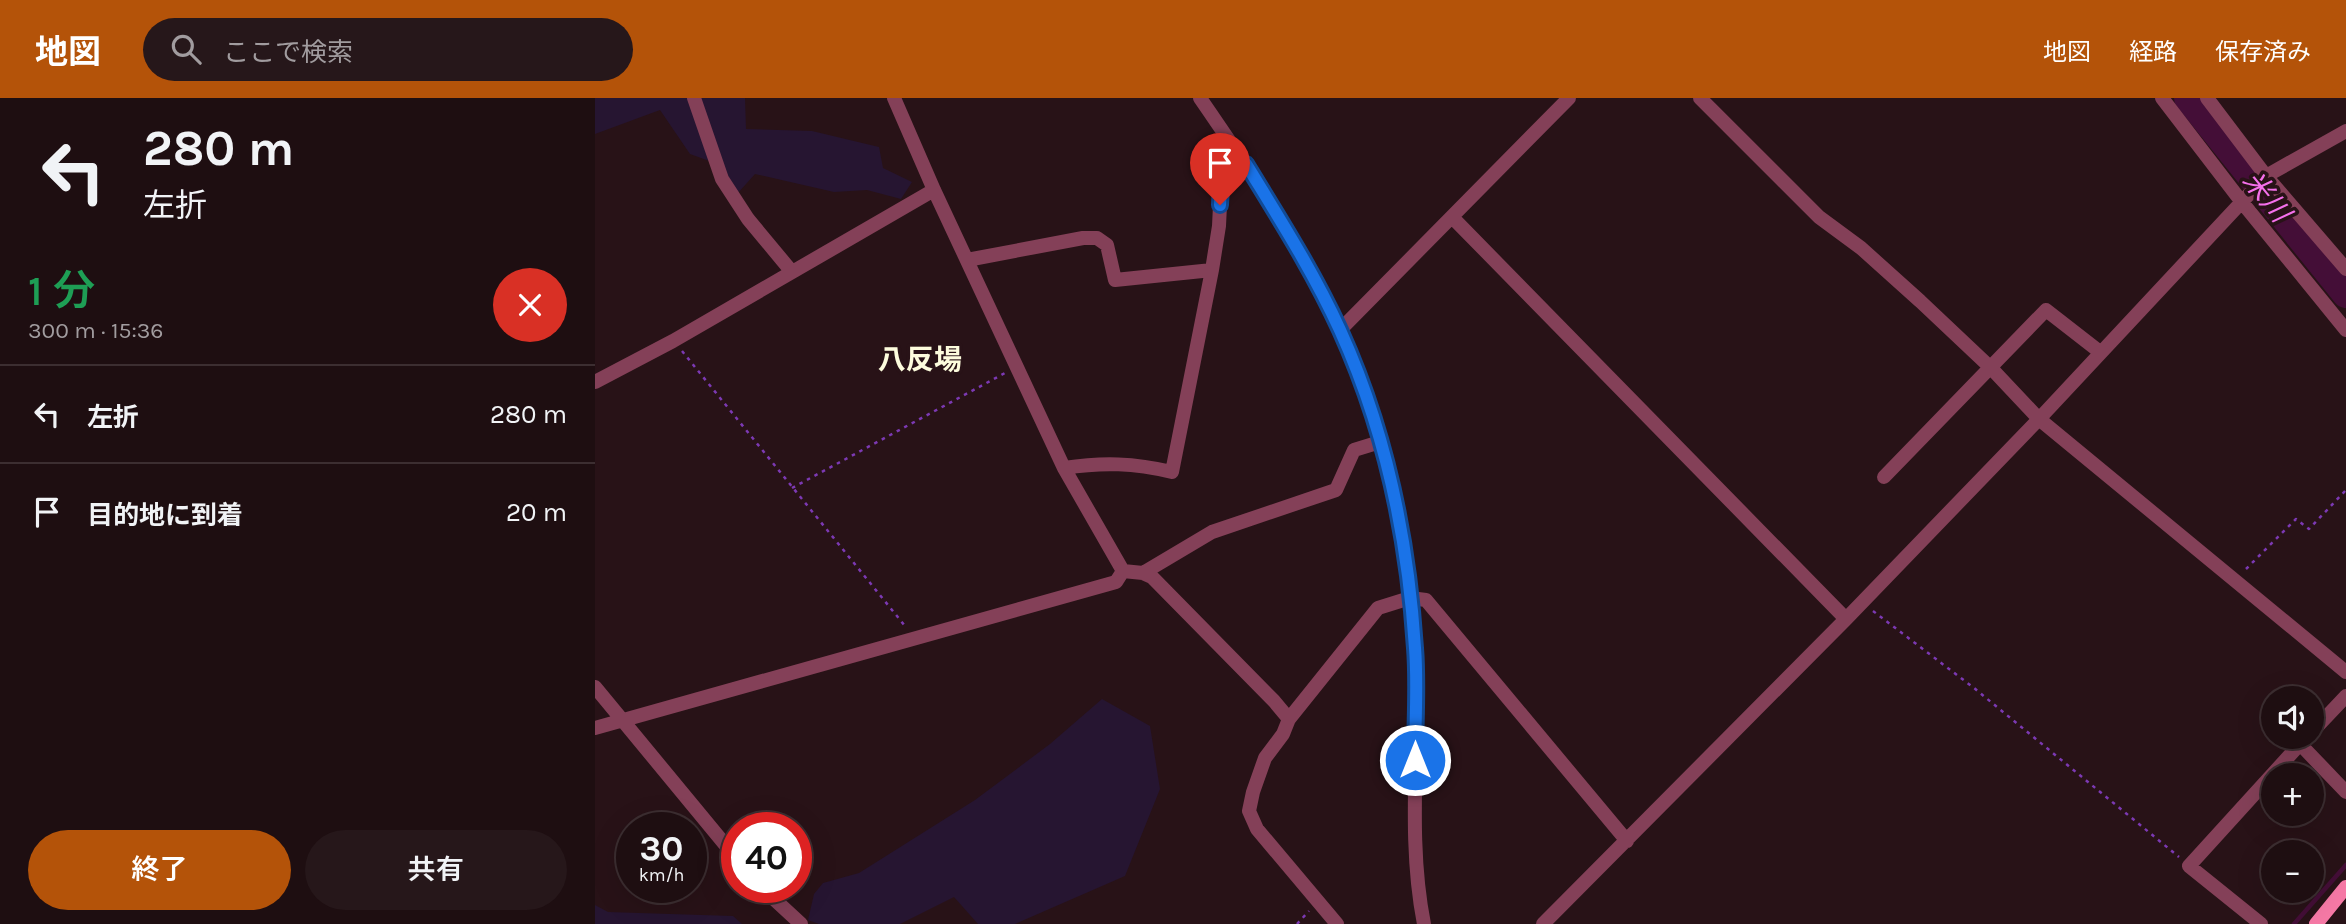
<!DOCTYPE html>
<html lang="ja">
<head>
<meta charset="utf-8">
<style>
  :root { --surface:#1e0e11; --page:#26171a; --text:#f1f3f6; --muted:#a19c9f; --line:#3c2e31; --accent:#b45309 }
  body { margin:0; font-family:Karla,"Noto Sans JP",sans-serif; background:var(--page); color:var(--text); height:100vh; display:flex; flex-direction:column; font-size:26px; white-space:nowrap }
  * { box-sizing:border-box; margin:0 }
  p { font-size:23px; color:var(--muted) }
  .icon { flex:none; width:38px; height:38px; fill:none; stroke:currentColor; stroke-width:2; stroke-linecap:round; stroke-linejoin:round }
  .map { position:relative; flex:1; overflow:hidden }
  .side { display:flex; flex-direction:column; background:var(--surface); width:595px }
  .side>* { flex:none }
  .guide { background:#1e0e11; color:var(--text); overflow:hidden }
  .tools { position:absolute; left:1666px; top:588px; display:grid; gap:14px }
  .tools a { display:grid; place-items:center; width:63px; height:63px; border-radius:50%; background:var(--surface); box-shadow:0 7px 28px #0002,0 0 0 2px var(--line); font-size:35px }
  .speed { position:absolute; left:21px; top:714px; display:flex; gap:14px; font-size:35px; font-weight:700; text-align:center }
  .speed>* { display:grid; place-content:center; width:91px; height:91px; border-radius:50%; background:var(--surface); box-shadow:0 7px 28px #0002,0 0 0 2px var(--line); line-height:1 }
  .speed small { font-size:18px; font-weight:400 }
  .speed .limit { border:10px solid #d22; background:#fff; color:#111 }
  .pin { position:absolute; display:grid; place-items:center; width:60px; height:60px; color:#fff; margin:-72px -30px; border-radius:50% 50% 50% 0; rotate:-45deg; box-shadow:0 0 7px #0007 }
  .pin .icon { rotate:45deg }
  .me { position:absolute; width:77px; margin:-38px; rotate:0deg; stroke-linejoin:round; filter:drop-shadow(0 0 5px #0008) }
  .turn { display:flex; align-items:center; gap:24px; height:147px; padding:0 28px; font-size:32px }
  .turn .icon { width:91px; height:91px; stroke-width:2.5 }
  .turn b { display:block; font-size:49px; line-height:60px }
  .round { display:grid; place-items:center; flex:none; width:74px; height:74px; border-radius:37px; background:var(--page) }
  .headline { display:flex; align-items:center; justify-content:space-between; height:119px; padding:0 28px }
  h1 { font-size:42px; font-weight:600; line-height:52px; color:#1e9e55 }
  .action { display:flex; gap:14px; margin-top:auto; padding:14px 28px }
  .action a { flex:1; height:80px; border-radius:42px; background:var(--accent); color:#fff; font-size:28px; font-weight:600; line-height:80px; text-align:center }
  .action a+a { background:var(--page); color:var(--text) }
  ul { padding:0; list-style:none }
  li { display:flex; align-items:center; gap:21px; height:98px; padding:0 28px; border-top:2px solid var(--line) }
  li div { flex:1 }
  li b { display:block; font-size:26px }
  li em { font-style:normal }
  header { display:flex; align-items:center; gap:42px; box-sizing:border-box; height:98px; padding:0 35px; background:var(--accent); color:#fff }
  header strong { font-size:33px }
  nav { display:flex; gap:38px; margin-inline-start:auto; font-size:24px }
  .search { width:490px; height:63px; background:var(--page); display:flex; align-items:center; gap:18px; box-sizing:border-box; padding:0 24px; border-radius:38px; color:var(--muted); font-size:26px }
  main { display:flex; flex:1; min-height:0 }
  .map>svg:first-child { display:block }
  .green { fill:#261531 }
  .lines { fill:none; stroke-linecap:round; stroke-linejoin:round }
  .stream { stroke:#440e37; stroke-width:4.5 }
  .river { stroke:#440e37; stroke-width:28 }
  .path { stroke:#7c39b3; stroke-width:2.5; stroke-dasharray:3.5 5; stroke-linecap:butt }
  .minor { stroke:#844058; stroke-width:14 }
  .tertiary { stroke:#844058; stroke-width:14 }
  .secondary { stroke:#f679a6; stroke-width:14 }
  .route-casing { stroke:#114b97; stroke-width:18 }
  .route { stroke:#1a73e8; stroke-width:12 }
  .labels { text-anchor:middle; stroke-width:7; stroke-linejoin:round; paint-order:stroke }
  .water-label { font-size:28px; font-style:italic; fill:#f570eb; stroke:#281217 }
  .neighbourhood-label { font-size:28px; font-weight:bold; fill:#fdfcdd; stroke:#281217 }
</style>
</head>
<body>
<header>
<strong>地図</strong>
<div class="search"><svg class="icon" aria-label="search" viewBox="0 0 24 24"><circle cx="10" cy="10" r="6"/><path d="M15 15l6 6"/></svg>ここで検索</div>
<nav><a>地図</a><a>経路</a><a>保存済み</a></nav>
</header>
<main>
<section class="side">
<div class="guide">
<div class="turn"><svg class="icon" aria-label="left" viewBox="0 0 24 24"><path d="M17 20v-9H6M10 6l-5 5 5 5"/></svg><div><b>280 m</b>左折</div></div>
</div>
<div class="headline"><div><h1>1 分</h1><p>300 m · 15:36</p></div><a class="round" style="background:#d93025;color:#fff"><svg class="icon" aria-label="close" viewBox="0 0 24 24"><path d="M6 6l12 12M18 6L6 18"/></svg></a></div>
<ul>
<li><svg class="icon" aria-label="left" viewBox="0 0 24 24"><path d="M17 20v-9H6M10 6l-5 5 5 5"/></svg><div><b>左折</b></div><em>280 m</em></li>
<li><svg class="icon" aria-label="arrive" viewBox="0 0 24 24"><path d="M6 21V4h12l-3 4 3 4H6"/></svg><div><b>目的地に到着</b></div><em>20 m</em></li>
</ul>
<div class="action"><a>終了</a><a>共有</a></div>
</section>
<div class="map">
<svg width="1751" height="826" viewBox="0 0 1751 826">
  <rect width="100%" height="100%" fill="#281217"/>
  <!-- green -->
  <path class="green" d="M0,0H150L151,31L217,33L284,49L288,70L317,84L306,101L272,92L239,94L160,76L142,96L128,68L95,56L65,12L0,36Z
    M507,601L555,628L565,691L530,778L420,826H383L359,799L305,826H224L213,822L219,796L228,785L264,775L380,702L455,646Z
    M0,807L13,814L138,818L147,826H0Z"/>
  <g class="lines">
    <!-- stream -->
    <path class="stream" d="M1699,826L1751,767"/>
    <!-- river -->
    <path class="river" d="M1593,0L1751,196"/>
    <!-- path -->
    <path class="path" d="M87,253L310,528
      M197,390L410,275
      M1651,471L1701,421L1714,431L1751,392
      M1278,513L1379,590L1584,759
      M702,826L714,813"/>
    <!-- minor -->
    <path class="minor" d="M99,0L127,81L153,121L197,174
      M299,0L339,92L469,370L528,473
      M1105,0L1224,119L1266,150L1325,203L1396,270L1444,321L1751,574
      M1567,0L1646,103L1751,232
      M1612,0L1671,78L1751,171
      M857,119L1251,521
      M372,162L488,140H502L512,147L520,182L617,172
      M745,232L974,0
      M0,284L78,243L339,92
      M469,370C508,364 539,365 577,374L617,172L624,128L626,86L632,76L651,66
      M1289,379L1451,212L1505,254
      M528,473L548,475L557,479L679,603L694,621L688,636L670,660L658,694L654,713L662,731L742,826
      M548,475L617,434L741,392L759,352L785,344
      M0,589L142,761
      M694,621L783,510L815,500L831,502L1032,743
      M0,630L521,484L528,473
      M1717,634L1751,598
      M1712,639L1705,646L1751,694
      M166,789L206,826
      M948,826L1251,521L1444,321L1671,78L1751,33
      M1666,826L1594,768L1705,646"/>
    <!-- tertiary -->
    <path class="tertiary" d="M605,0C656,74 707,149 745,232C790,331 813,442 820,550C826,642 811,735 829,826"/>
    <!-- secondary -->
    <path class="secondary" d="M1721,826L1751,789"/>
  </g>
  <g class="lines">
    <!-- route casing -->
    <g class="route-casing">
      <path id="route" d="M625,107C626,81 628,78 651,66C684,120 718,173 745,232C790,331 813,441 820,550C823,587 820,625 820,662"/>
    </g>
    <!-- route -->
    <use href="#route" class="route"/>
  </g>
  <g class="labels">
    <!-- water labels -->
    <g class="water-label">
      <text transform="translate(1672 98) rotate(51)" y="10">米川</text>
    </g>
    <!-- neighbourhood labels -->
    <g class="neighbourhood-label">
      <text x="325" y="271">八反場</text>
    </g>
  </g>
</svg>
<div class="tools">
<a><svg class="icon" aria-label="sound" viewBox="0 0 24 24"><path d="M4 9h4l5-4v14l-5-4H4zM17 9q2 3 0 6"/></svg></a>
<a>+</a>
<a>−</a>
</div>
<div class="speed"><div>30<small>km/h</small></div><div class="limit">40</div></div>
<div class="pin" style="left:625px;top:107px;background:#d93025"><svg class="icon" aria-label="arrive" viewBox="0 0 24 24"><path d="M6 21V4h12l-3 4 3 4H6"/></svg></div>
<svg class="me" style="left:820px;top:662px" viewBox="-20 -20 40 40"><circle r="17" fill="#1a73e8" stroke="#fff" stroke-width="3"/><path d="M0-11L8 9 0 5-8 9z" fill="#fff"/></svg>
</div>
</main>
</body>
</html>
